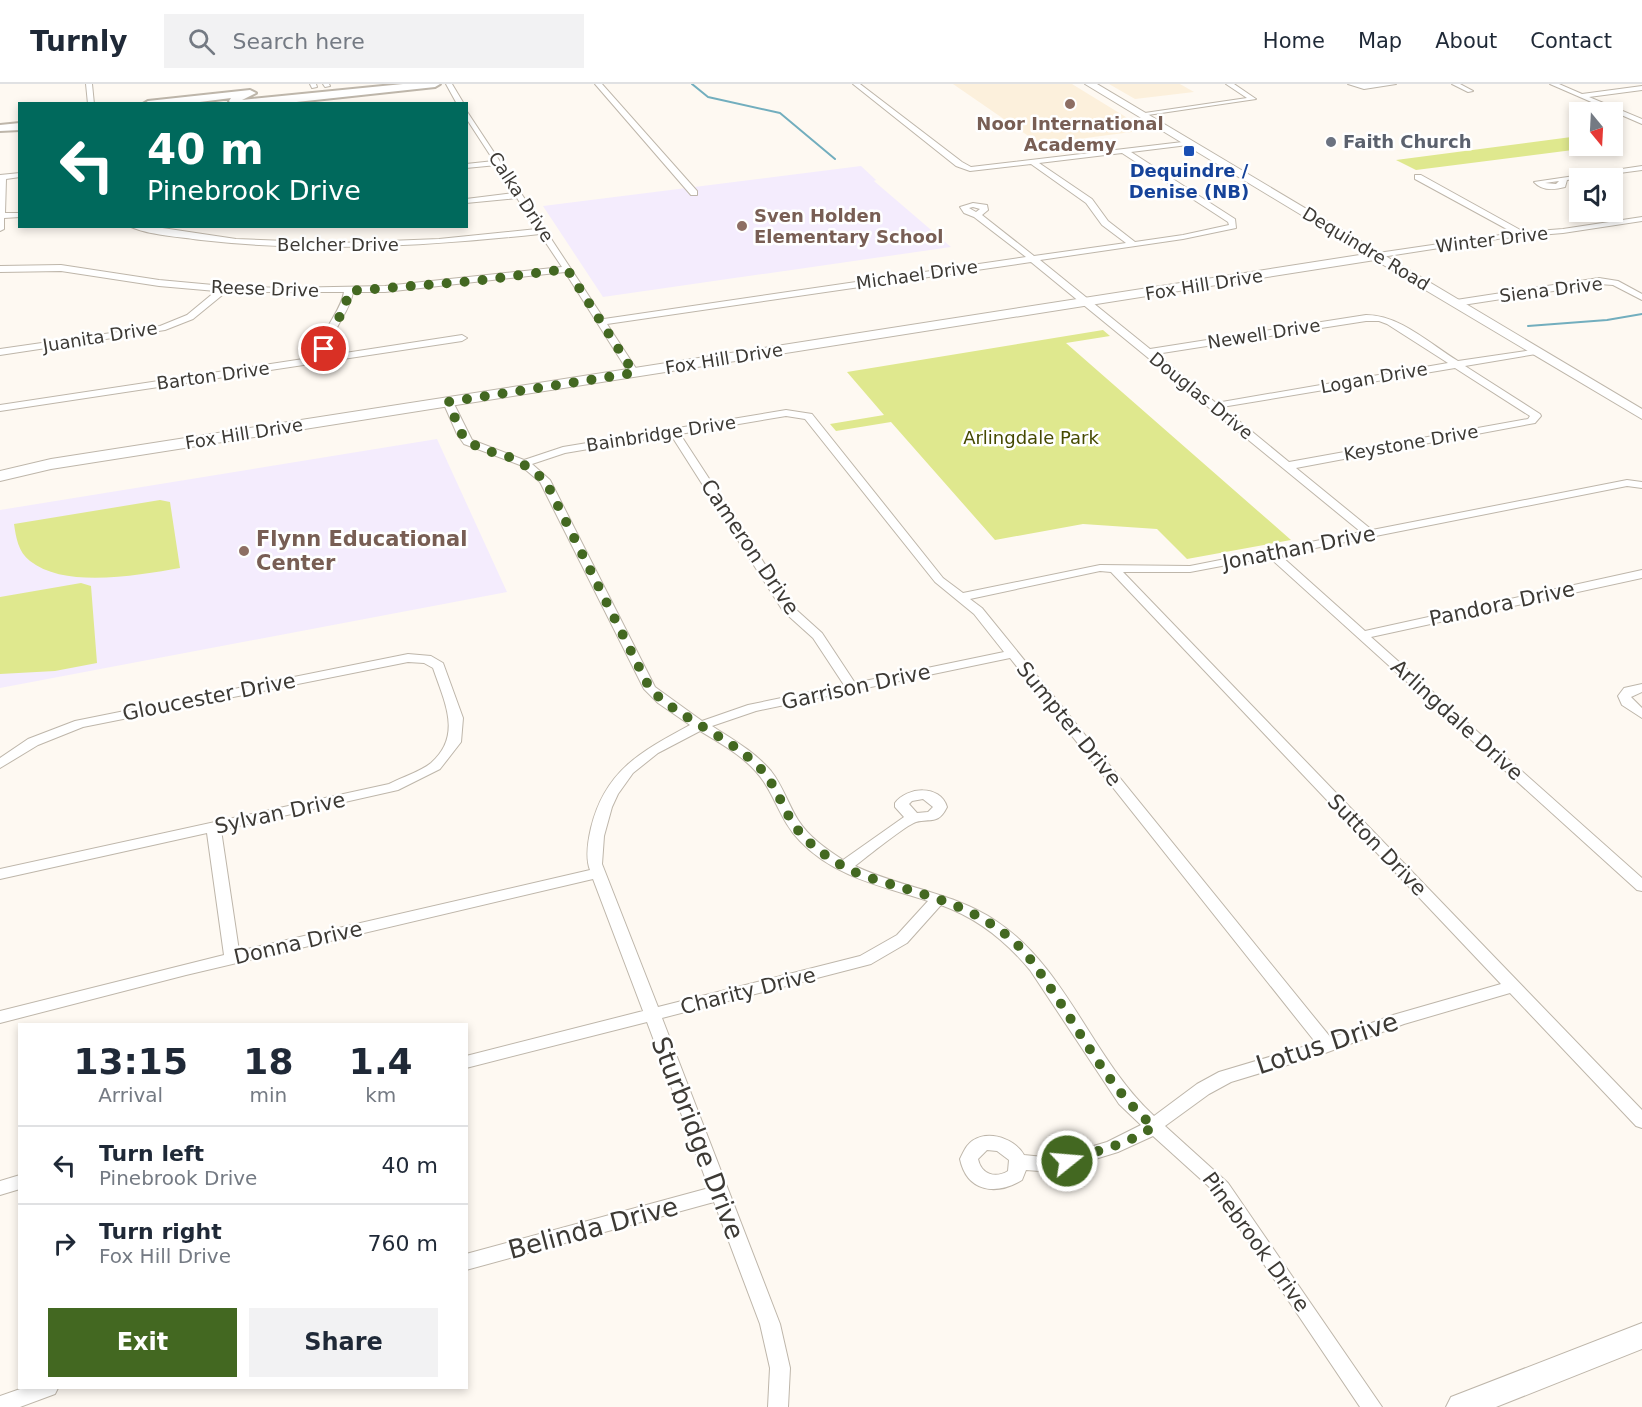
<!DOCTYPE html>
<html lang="en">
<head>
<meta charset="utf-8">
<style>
  :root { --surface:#fff; --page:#f2f2f3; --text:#1f2937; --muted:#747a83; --line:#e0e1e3; --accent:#436821 }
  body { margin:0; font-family:"DejaVu Sans",sans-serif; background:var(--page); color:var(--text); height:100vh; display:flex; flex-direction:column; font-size:22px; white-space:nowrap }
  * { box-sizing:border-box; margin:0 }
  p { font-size:20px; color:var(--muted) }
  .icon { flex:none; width:33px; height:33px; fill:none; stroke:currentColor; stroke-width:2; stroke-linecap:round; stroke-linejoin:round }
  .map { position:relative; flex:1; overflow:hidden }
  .side { position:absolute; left:18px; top:939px; width:450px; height:366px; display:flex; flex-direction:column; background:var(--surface); border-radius:0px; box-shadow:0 3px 9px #0003 }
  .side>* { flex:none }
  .hud { position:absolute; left:18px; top:18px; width:450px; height:126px; border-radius:0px; box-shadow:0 3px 9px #0003; background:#00695c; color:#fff; overflow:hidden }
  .needle { width:39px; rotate:162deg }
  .fabs { position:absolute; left:1569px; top:18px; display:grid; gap:12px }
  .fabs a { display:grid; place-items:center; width:54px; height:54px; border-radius:0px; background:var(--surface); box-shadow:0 3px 9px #0003; font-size:30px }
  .pin { position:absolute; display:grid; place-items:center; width:51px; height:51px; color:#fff; margin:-26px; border:3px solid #fff; border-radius:50%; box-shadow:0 2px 6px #0007 }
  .me { position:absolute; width:66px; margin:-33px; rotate:73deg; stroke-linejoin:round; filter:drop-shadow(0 0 4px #0008) }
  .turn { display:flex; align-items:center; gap:21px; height:126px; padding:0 30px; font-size:27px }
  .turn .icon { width:78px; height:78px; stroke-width:2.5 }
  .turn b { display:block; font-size:42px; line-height:51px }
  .eta { display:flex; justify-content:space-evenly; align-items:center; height:102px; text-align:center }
  .eta b { font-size:36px; font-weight:700; line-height:42px }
  .action { display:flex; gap:12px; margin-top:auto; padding:12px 30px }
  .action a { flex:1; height:69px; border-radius:0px; background:var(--accent); color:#fff; font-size:24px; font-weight:700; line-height:69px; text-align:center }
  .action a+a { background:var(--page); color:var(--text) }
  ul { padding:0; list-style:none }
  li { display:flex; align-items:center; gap:18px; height:78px; padding:0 30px; border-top:2px solid var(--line) }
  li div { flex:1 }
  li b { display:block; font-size:22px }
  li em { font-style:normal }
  header { display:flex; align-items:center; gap:36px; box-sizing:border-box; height:84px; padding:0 30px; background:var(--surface); border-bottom:2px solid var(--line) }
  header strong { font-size:28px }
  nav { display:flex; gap:33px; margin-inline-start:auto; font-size:21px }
  .search { width:420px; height:54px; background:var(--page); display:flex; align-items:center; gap:15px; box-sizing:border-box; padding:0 21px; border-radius:0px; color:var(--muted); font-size:22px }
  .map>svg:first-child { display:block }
  .built { fill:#fcf0dc }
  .education { fill:#f4ecfd }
  .green { fill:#dfe88e }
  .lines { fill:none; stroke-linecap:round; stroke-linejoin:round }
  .stream { stroke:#72aebe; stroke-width:2 }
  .street-casing { stroke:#beb6aa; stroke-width:2 }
  .secondary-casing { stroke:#beb6aa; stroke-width:2 }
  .primary-casing { stroke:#beb6aa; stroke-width:4 }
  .street { fill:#fff; fill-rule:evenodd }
  .secondary { fill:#fff; fill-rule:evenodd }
  .primary { fill:#fff; fill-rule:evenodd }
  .route { stroke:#436821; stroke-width:10; stroke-dasharray:0 18 }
  .education-dot { fill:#8d6e63; stroke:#fff; stroke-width:2 }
  .worship-dot { fill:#6b7280; stroke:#fff; stroke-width:2 }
  .transit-dot { fill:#1a4fb4; stroke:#fff; stroke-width:2 }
  .labels { text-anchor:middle; stroke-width:5; stroke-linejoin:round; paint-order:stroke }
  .far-education-label { font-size:18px; font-weight:bold; fill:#785e54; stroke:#fff }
  .far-worship-label { font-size:18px; font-weight:bold; fill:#5b616d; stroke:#fff; text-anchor:start }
  .far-transit-label { font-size:18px; font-weight:bold; fill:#164399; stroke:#fff }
  .far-street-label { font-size:18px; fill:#3d3a35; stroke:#fff }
  .far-park-label { font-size:18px; fill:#454901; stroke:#fff }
  .education-label { font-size:21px; font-weight:bold; fill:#785e54; stroke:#fff; text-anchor:start }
  .street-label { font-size:21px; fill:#3d3a35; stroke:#fff }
  .near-street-label { font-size:26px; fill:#3d3a35; stroke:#fff }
</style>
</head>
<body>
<header>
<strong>Turnly</strong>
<div class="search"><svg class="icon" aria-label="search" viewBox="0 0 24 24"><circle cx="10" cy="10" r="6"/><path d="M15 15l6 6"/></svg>Search here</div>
<nav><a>Home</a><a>Map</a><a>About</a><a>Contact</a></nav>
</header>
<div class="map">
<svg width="1642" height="1323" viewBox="0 0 1642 1323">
  <rect width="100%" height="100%" fill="#fef9f2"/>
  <!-- built -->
  <path class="built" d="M953,0H1072L1147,46L1040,60Z
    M1109,0H1180L1194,8L1135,15Z"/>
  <!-- education -->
  <path class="education" d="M861,82L876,96L874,97L951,163L603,213L543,122Z
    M437,355L507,508L0,604V426Z"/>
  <!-- green -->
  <path class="green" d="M1579,52L1580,62H1604L1416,86L1396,76Z
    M1103,246L1110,252L1066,259L1291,456L1187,475L1157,445L1083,440L995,456L891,338L836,347L830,340L884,331L847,288Z
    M160,416L170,418L180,484C139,491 65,505 30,477C18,468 16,453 14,440Z
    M81,499L91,502L97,579L55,587L0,590V513Z"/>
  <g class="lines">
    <!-- stream -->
    <path class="stream" d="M692,0L708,13L780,29L835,75
      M1528,242L1607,236L1642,230"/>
    <!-- street casing -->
    <g class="street-casing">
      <path id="street" d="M86,0H92L94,20H88Z
        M310,0H316L317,3L312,4Z
        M323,0H329L330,2L325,3Z
        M446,0H452L464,20H457Z
        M595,0H602L697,107V111H691Z
        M853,0H860L962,78L971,83L1191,57L1192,59L1188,61L1131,68L1235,135L1236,144L1183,155L1040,176L1150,265L1366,231C1400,231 1430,260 1458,277L1539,265V269L1536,270L1465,282L1540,330L1541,332L1535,339L1296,384L1372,446L1627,396L1642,398V404L1627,402L1280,471L1365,547L1642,486V494L1371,553L1642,794V807L1637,806L1269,473L1190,488H1123L1642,1026V1044L1636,1042L1510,909L1404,940L1317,972L1231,998L1209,1010L1165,1042L1228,1099L1382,1323H1360L1216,1109L1153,1052L1118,1068L1053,1088L1026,1086L1022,1096C996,1112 967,1108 960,1075C962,1071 964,1066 967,1062C982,1043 1014,1053 1024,1071L1053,1074L1107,1058L1141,1041L1119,1020L1030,886C1006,857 977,834 941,821L907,859L871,880L662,934L780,1240L790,1284L788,1323H768L770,1284L760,1240L714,1118L466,1186V1170L709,1104L647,938L466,984V972L643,927L593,795L186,891L0,939V927L224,871L207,749L0,795V785L389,700C402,693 420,688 431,679C463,651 444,617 433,584L424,579L408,578L83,643L38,661L0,684V674L28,655L75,637L408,570L431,572L443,579L463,634L461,658L440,685L398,706L221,746L239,867L590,786C585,773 588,757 591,744C605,686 642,667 690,641L658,619L644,605L540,398L520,381L464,360L457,350L443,318L445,316L453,318L472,356L524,376L563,363L786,326L812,330L943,494L963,509L1100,481L1190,482L1361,448L1031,178L607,240L639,289L634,292L629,289L565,188L385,208H353C349,232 326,249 332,271L462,251L467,254L462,257L0,327V321L323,272C316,248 340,232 344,208H226L193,235L165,246L0,271V265L160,242L187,231L216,207L159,202L61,187L0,188V182L61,181L159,196L224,202L283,204L385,202L562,183L540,150C427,162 315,169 201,156C181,153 147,151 129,142H149L236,155L338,159L439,155L537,145L517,114L466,119V115L514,109L497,81L466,84V80L494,77L466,34V26L604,235L1026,173L974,133L964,129L960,123L973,119L987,121L988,126L982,131L1034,172L1126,159L1102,141L1086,119L1031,80L970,87L956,82ZM1122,69L1228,138L1229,141L1183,151L1135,158L1108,137L1092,115L1039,79ZM973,123L980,125L976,128L969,124ZM1366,237H1379L1387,240L1448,279L1216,319L1156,270ZM1455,284L1530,332L1528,335L1289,378L1222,323ZM786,332L805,335L935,498L974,530L1004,568L855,599L822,549L792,522L680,350ZM671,351L783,527L813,554L844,601L748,621L702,637L655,603L550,396L532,380L565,369ZM1100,487L1111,488L1501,900L1393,931L1331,954L982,524L970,515ZM1010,574L1316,959L1219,988L1197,1000L1154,1032C1092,975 1067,884 996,837C953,808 901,804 855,782C865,774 908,740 916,738C931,734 938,741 947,723C940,700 907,703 895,719V723L904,733L843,776C826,765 809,753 798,736C788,720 783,702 771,687C755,668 732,655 712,642L756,627ZM700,647C722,660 749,675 764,698C777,718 783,740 800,757C834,793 882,802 928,817L897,851L860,872L658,923L602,780L604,752L612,723L618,710L633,689L658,669ZM923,715L933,723L928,728L917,729L909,720L912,717ZM987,1066L997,1067L1009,1076L1008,1087C995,1095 981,1090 978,1075Z
        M1226,0H1234L1256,15L1141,32L1138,30L1247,14Z
        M1348,0H1396L1364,5Z
        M1452,0H1460L1473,7L1468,8Z
        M1550,0H1559L1582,10L1642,2V6L1589,13L1642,35V40Z
        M1642,82V86L1567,96L1565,103C1554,106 1542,107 1534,98ZM1559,97L1556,100L1545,99Z
        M20,89V93L6,95L5,129H20V133L4,134V145L0,147V91Z
        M1415,91H1421L1524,148L1563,145L1642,133V137L1563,149L1504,154L1375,174V170L1378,169L1514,149L1415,95Z
        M1599,194L1618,197L1642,210V216L1613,201L1599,200L1456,222L1452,219L1456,216Z
        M1642,600V608L1631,613L1642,624V634L1622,621L1618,612L1624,604Z
        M20,1091V1105L0,1111V1097Z
        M23,1304H58L55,1310L20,1323H0V1312Z"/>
    </g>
    <!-- secondary casing -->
    <g class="secondary-casing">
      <path id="secondary" d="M1085,0H1097L1642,325V335L1375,176L51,385L0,397V387L51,375L1366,170Z
        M1642,1239V1265L1496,1323H1446L1451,1313Z"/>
    </g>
    <!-- primary casing -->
    <g class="primary-casing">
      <path id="primary" d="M403,0H440L435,3L278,20H231L229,17L231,14L184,20H143L148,17L250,6L256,9L242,16Z
        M20,39V46L0,47V41Z"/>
    </g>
    <!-- street -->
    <use href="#street" class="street"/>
    <!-- secondary -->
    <use href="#secondary" class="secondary"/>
    <!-- primary -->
    <use href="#primary" class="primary"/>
  </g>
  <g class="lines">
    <!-- route -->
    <path class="route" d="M324,265L327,252L344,226L349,207L475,197L567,185L634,289L448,318L462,350L468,358L485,366L516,375L545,396L650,605C683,637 729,652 761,685C774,699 781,719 791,736C802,755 822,770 841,781C857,791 878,796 896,802C937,814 978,826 1011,855C1030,871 1042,892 1056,912C1086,958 1112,1007 1154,1043L1126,1058L1067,1077"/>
  </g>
  <!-- markers -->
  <g class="education-dot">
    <circle cx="1070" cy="20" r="6"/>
    <circle cx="742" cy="142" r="6"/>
    <circle cx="244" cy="467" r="6"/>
  </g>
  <circle class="worship-dot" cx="1331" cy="58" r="6"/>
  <rect class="transit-dot" x="1183" y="61" width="12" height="12" rx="3"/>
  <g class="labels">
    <!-- far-education labels -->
    <g class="far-education-label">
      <text x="1070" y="46">Noor International<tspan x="1070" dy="21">Academy</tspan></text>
      <text x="754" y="138" text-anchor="start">Sven Holden<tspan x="754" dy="21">Elementary School</tspan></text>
    </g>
    <!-- far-worship labels -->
    <g class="far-worship-label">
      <text x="1343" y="64">Faith Church</text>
    </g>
    <!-- far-transit labels -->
    <g class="far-transit-label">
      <text x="1189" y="93">Dequindre /<tspan x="1189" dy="21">Denise (NB)</tspan></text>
    </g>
    <!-- far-street labels -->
    <g class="far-street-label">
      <text transform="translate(521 113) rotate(57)" y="6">Calka Drive</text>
      <text transform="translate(1492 156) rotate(-7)" y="6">Winter Drive</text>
      <text x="338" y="167">Belcher Drive</text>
      <text transform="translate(1366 165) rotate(31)" y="6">Dequindre Road</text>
      <text transform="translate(917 191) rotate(-8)" y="6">Michael Drive</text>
      <text transform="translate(1204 201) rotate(-9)" y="6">Fox Hill Drive</text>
      <text transform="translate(265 205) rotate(2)" y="6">Reese Drive</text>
      <text transform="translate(1551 206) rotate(-7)" y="6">Siena Drive</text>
      <text transform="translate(1264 250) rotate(-9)" y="6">Newell Drive</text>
      <text transform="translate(100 253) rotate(-9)" y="6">Juanita Drive</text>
      <text transform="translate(724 275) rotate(-9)" y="6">Fox Hill Drive</text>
      <text transform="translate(213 292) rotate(-8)" y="6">Barton Drive</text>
      <text transform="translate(1374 294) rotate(-10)" y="6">Logan Drive</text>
      <text transform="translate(1201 312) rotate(39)" y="6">Douglas Drive</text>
      <text transform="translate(244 350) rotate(-9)" y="6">Fox Hill Drive</text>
      <text transform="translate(661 350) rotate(-9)" y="6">Bainbridge Drive</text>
      <text transform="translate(1411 359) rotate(-10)" y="6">Keystone Drive</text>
    </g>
    <!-- far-park labels -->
    <g class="far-park-label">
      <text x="1031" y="360">Arlingdale Park</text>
    </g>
    <!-- education labels -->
    <g class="education-label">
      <text x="256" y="462">Flynn Educational<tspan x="256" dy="24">Center</tspan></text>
    </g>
    <!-- street labels -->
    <g class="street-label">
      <text transform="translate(750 463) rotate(56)" y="7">Cameron Drive</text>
      <text transform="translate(1299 464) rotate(-11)" y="7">Jonathan Drive</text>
      <text transform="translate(1502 520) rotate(-12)" y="7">Pandora Drive</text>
      <text transform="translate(856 603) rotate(-12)" y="7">Garrison Drive</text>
      <text transform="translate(209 613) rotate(-11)" y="7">Gloucester Drive</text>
      <text transform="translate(1457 636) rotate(42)" y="7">Arlingdale Drive</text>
      <text transform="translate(1069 640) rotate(51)" y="7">Sumpter Drive</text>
      <text transform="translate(280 729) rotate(-12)" y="7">Sylvan Drive</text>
      <text transform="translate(1377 761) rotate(46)" y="7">Sutton Drive</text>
      <text transform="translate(298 859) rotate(-13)" y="7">Donna Drive</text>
      <text transform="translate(748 907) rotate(-14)" y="7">Charity Drive</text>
      <text transform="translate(1256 1158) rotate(54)" y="7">Pinebrook Drive</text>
    </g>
    <!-- near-street labels -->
    <g class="near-street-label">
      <text transform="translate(1327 959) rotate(-18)" y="9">Lotus Drive</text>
      <text transform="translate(698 1054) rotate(69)" y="9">Sturbridge Drive</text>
      <text transform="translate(593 1144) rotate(-15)" y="9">Belinda Drive</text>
    </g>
  </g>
</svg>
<div class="fabs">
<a><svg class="needle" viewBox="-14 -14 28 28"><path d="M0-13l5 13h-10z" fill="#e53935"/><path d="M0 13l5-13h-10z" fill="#747a83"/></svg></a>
<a><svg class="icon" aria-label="sound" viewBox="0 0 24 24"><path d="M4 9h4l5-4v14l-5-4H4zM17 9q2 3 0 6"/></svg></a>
</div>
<div class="pin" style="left:324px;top:265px;background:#d93025"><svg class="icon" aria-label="arrive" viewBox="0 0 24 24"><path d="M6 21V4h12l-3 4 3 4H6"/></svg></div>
<svg class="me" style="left:1067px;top:1077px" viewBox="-20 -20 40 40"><circle r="17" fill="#436821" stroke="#fff" stroke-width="3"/><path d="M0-11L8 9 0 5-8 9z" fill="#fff"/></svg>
<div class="hud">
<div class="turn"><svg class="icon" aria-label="left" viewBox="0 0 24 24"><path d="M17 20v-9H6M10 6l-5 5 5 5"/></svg><div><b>40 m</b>Pinebrook Drive</div></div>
</div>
<section class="side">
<div class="eta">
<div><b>13:15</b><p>Arrival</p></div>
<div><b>18</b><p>min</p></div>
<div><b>1.4</b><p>km</p></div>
</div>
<ul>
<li><svg class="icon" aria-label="left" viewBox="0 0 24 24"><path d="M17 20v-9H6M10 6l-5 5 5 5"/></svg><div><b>Turn left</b><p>Pinebrook Drive</p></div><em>40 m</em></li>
<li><svg class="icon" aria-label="right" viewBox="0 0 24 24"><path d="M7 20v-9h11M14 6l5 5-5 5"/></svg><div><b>Turn right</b><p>Fox Hill Drive</p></div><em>760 m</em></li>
</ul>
<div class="action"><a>Exit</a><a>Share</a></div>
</section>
</div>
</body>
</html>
